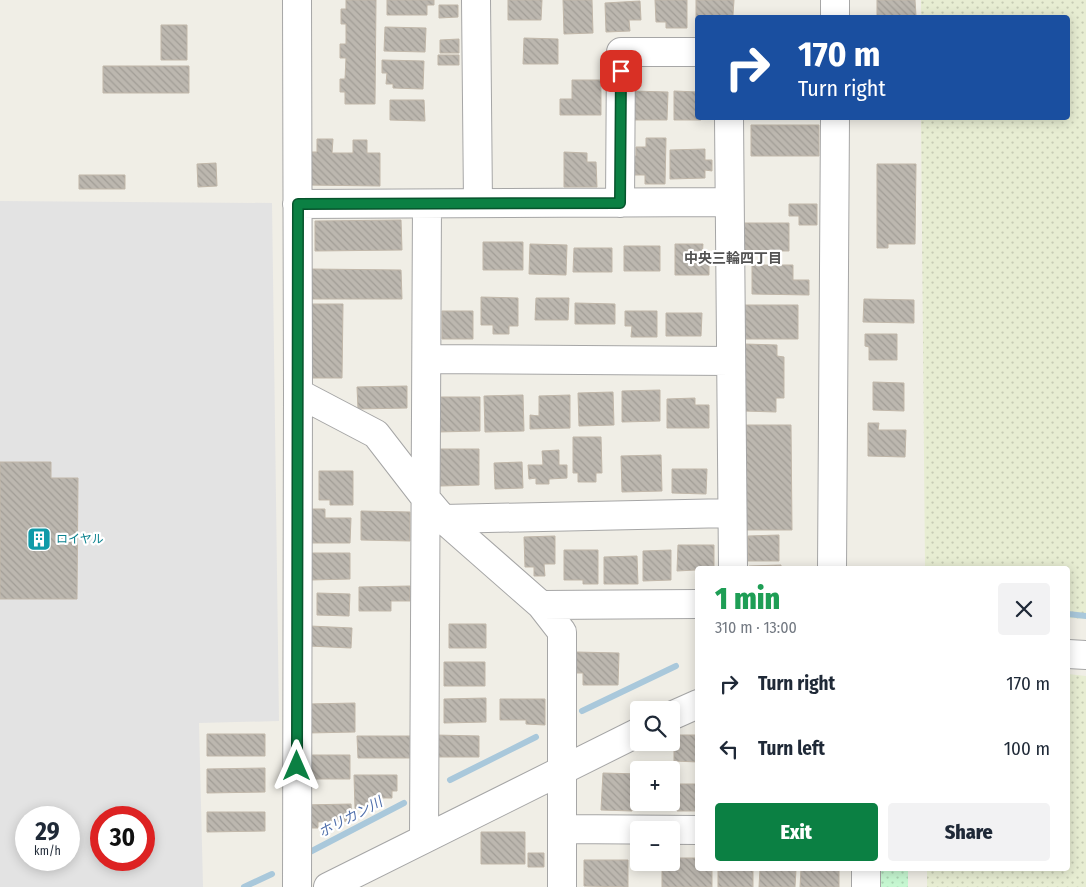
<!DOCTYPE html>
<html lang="en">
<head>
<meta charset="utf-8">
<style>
  :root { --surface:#fff; --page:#f2f2f3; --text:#1f2937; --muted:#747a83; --accent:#0b8043 }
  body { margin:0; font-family:"Fira Sans Condensed","Noto Sans JP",sans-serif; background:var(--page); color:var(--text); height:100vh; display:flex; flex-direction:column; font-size:19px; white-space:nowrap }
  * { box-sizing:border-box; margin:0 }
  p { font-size:16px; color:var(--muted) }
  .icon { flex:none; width:28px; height:28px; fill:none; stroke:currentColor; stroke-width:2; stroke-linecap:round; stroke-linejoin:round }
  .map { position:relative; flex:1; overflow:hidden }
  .sheet { position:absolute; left:695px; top:566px; width:375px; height:305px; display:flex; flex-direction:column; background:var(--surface); border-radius:5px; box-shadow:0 2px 12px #0003 }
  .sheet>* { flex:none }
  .guide { position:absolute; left:695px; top:15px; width:375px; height:105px; border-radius:5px; box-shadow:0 2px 12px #0003; background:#1a4fa0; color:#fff; overflow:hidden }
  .controls { position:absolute; left:630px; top:701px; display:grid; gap:10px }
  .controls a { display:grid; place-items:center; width:50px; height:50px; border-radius:5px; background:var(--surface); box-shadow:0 2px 12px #0003; font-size:25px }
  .speed { position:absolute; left:15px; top:806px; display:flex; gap:10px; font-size:25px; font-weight:700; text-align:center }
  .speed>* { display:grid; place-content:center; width:65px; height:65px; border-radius:50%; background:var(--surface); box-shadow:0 2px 12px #0003; line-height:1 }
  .speed small { font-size:12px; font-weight:400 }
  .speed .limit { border:8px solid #d22; background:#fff; color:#111 }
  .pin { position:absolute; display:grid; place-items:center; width:42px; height:42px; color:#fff; margin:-21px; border-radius:10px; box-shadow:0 2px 8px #0006 }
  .me { position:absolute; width:55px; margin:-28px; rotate:0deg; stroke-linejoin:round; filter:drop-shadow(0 0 4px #0008) }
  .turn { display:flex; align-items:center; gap:18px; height:105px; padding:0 20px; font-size:22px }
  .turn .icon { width:65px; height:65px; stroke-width:2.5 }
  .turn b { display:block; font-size:35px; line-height:42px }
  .round { display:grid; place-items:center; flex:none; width:52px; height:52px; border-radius:5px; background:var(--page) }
  .overview { display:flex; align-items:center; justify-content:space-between; height:85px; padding:0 20px }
  h1 { font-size:30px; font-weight:800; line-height:38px; color:#1e9e55 }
  .action { display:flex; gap:10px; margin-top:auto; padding:10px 20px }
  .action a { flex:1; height:58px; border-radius:5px; background:var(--accent); color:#fff; font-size:20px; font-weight:800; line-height:58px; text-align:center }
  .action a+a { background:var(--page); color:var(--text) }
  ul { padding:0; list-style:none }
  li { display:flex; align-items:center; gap:15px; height:65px; padding:0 20px }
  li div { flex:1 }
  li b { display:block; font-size:19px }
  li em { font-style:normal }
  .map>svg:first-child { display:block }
  .farmland { fill:url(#farmland-dots) }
  .park { fill:url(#park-dots) }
  .parking { fill:#e3e3e3; fill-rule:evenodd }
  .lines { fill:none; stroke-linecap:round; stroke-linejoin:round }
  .stream { stroke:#a9c8db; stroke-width:6 }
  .building { fill:url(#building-back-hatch); stroke:#c1b7a9 }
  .minor-casing { stroke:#a6a6a6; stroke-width:30 }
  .minor { stroke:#fff; stroke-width:28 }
  .route-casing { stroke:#07532c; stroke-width:12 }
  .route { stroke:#0b8043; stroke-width:9 }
  .labels { text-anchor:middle; stroke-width:4.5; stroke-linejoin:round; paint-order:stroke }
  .culture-label { font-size:12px; fill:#0d838f; stroke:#fff; text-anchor:start }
  .neighbourhood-label { font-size:14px; font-weight:bold; fill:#525252; stroke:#fff }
  .water-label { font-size:14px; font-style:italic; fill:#4f6fac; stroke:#fff }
</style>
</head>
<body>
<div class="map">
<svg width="1086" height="887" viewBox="0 0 1086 887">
  <defs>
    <pattern id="farmland-dots" width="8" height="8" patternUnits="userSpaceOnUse" patternTransform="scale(1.25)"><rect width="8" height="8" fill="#e7edd2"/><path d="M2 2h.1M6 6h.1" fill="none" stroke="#c6cbb4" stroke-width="1.8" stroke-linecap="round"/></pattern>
    <pattern id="park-dots" width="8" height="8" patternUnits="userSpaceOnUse" patternTransform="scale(1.25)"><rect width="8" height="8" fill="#c6f7d1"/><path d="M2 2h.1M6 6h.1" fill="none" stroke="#aad3b3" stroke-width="1.8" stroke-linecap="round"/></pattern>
    <pattern id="building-back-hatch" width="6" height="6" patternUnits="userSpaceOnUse" patternTransform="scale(1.25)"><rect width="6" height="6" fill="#bcb7af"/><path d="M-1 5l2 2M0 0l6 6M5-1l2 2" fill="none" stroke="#a19d96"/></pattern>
  </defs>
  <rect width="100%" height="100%" fill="#f0eee6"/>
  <!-- farmland -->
  <path class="farmland" d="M921,0H1086V619L1068,618V569H925L921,118H1068V18L921,17Z
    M1068,674L1086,676V887H927V869H1068Z"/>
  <!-- park -->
  <path class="park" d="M871,869H908V887H871Z"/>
  <!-- parking -->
  <path class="parking" d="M0,201L272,203L279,721L199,723L203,887H0V599H77L78,479L51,478L0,462ZM26,818H69V860H26ZM101,818H144V860H101Z"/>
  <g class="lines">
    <!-- stream -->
    <path class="stream" d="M1068,614L1086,616
      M582,711L676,666
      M450,780L536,737
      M308,853L404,803
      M244,887L272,874"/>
  </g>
  <!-- building -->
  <path class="building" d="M346,0H376L375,104H345V92H340V79H345L346,58H340V44H346V24H341V9H346Z
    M387,0H434V5H427V15H387Z
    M508,0H542L541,20H508Z
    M563,0H592L593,33L564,34Z
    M655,0H687V28H666V22H656Z
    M696,0H734L733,15H729V18H698V20H696Z
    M877,0H915L916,16L904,15V18H877Z
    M640,1L641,20H629L630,31L606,32L605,3Z
    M439,5H458V17L439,18Z
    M161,25H187V60H161Z
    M385,27L426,28L425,52L384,51Z
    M524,38L558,39V64H523Z
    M459,39V53H440V40Z
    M438,55H459V65H438Z
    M382,60L424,61L423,89L393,88V84H386L387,73H382Z
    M103,66H189V93H103Z
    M572,80H601V115H560V99H572Z
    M632,91L668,92L667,120H631Z
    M674,91L698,92V118H701V120H674Z
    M390,100H424L425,121L390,120Z
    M751,125H819V156H751Z
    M646,138H666L665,184H645V175H628L632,156H636V147H646Z
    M317,139H333L332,153H353V140H367V153H380V186L306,185V152H317Z
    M705,149V160H712V171L705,170V178L670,179V150Z
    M564,152L587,153V162H596L597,187H564Z
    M216,163L217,186L198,187L197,164Z
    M877,164H916L915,244H888V248H877Z
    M79,175H125V189H79Z
    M789,204H817V225H799V216H789Z
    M401,220L402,250L315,251V221Z
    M744,223H789V251H744Z
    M483,242H523V270H483Z
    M530,244L567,245L566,275L529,274Z
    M675,244H703L702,258H709V275H675Z
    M624,246H660V271H624Z
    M574,248H612V272H573Z
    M752,265H793V280H809V295L752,294Z
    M311,269L401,270L402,299H311Z
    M481,297L518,298V326H509V334H493V325H481Z
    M536,298H569L568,320H535Z
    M864,299L914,300V323L863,322Z
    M575,303L615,304V324H575Z
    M309,304H343L342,378H309Z
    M744,305H798V339H744Z
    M442,311H473V339H442Z
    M625,311H657V337H631L632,326H625Z
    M666,313H702L701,336H666Z
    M865,334H897V360H869V347L865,346Z
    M745,344L777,345V356L784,357V398H776V412L744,411Z
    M873,382L904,383V411L873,410Z
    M407,386V408L358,409L357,387Z
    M660,390V421L622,422V391Z
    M613,392L614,425L579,426L578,393Z
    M523,395L524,431L485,432L484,396Z
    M570,395V428L530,429V415L539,416V396Z
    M436,397H480V431L437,432Z
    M695,398V405H709V428H667V399Z
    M868,423H879L878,430H906L905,457L868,456Z
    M746,425H791L792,530H746Z
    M573,437H601L602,473H596V482H578V473H573Z
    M440,449H479V485L440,486Z
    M559,450V465H567V478L549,479V484H536V478L529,479L528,465H543L542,451Z
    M661,455L662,491L622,492L621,456Z
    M0,462H51V478H78L77,599H0Z
    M522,462L523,488L495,489L494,463Z
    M672,469H707L706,494L672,493Z
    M319,471H353V505H330V500H319Z
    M305,509H325V518H351L350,543H305Z
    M361,511L410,512V541L361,540Z
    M779,535V561H748V536Z
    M555,536V564H544L545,576H534V567H525L524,537Z
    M678,545H714V569L677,571Z
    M564,550H598V584H583V580H564Z
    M671,550V580L643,581V551Z
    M311,553H350V579L311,580Z
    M637,556L638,584H604V557Z
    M781,565V569H749V566Z
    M410,586V601H391V611H359V587Z
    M317,593L350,594L349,616L317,615Z
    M449,624H486V648H449Z
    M310,626L352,628L351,648L309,646Z
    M576,652L619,653L618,685H583V673H575Z
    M444,662H485V686H444Z
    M486,698V722L444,723V699Z
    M500,699H545V725L526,724V720H500Z
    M355,703V732L308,733V704Z
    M207,734H265V756H207Z
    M435,735L479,736V757H435Z
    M674,735H698V762L674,761Z
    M357,736H410V758H358Z
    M303,755H350V779H303Z
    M265,768V792L207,793V769Z
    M603,773L639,774V802H663V805H654V810L644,809V805L632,804V811L601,810Z
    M354,775H397V791H392V798H380V805H369V808L355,809Z
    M677,784H698V811H677Z
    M351,804L352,821L318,822V828H303V805Z
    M207,812H265V831L207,832Z
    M481,832H525V864H481Z
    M528,853H544V867H528Z
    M671,858H698V869H712V887H662V862H671Z
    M584,860H628V887L584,886Z
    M718,869H753V887H718Z
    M760,869H796L795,887H759Z
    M801,869H839V887H800Z"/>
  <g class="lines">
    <!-- minor casing -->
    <g class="minor-casing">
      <path id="minor" d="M476,0L478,203
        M835,0V18
        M729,118L733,569
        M620,203L621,52H698
        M297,204L729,202
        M427,359L730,361
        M298,393L376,434L427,500L443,519L541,605L562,632V887
        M443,519L732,513
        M832,569L835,118
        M541,605L698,604
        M1068,654L1086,655
        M671,716L698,704
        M562,829L698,830
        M424,839L427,204
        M297,887L298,393L297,0
        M328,887L639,732
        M866,887V869"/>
    </g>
    <!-- minor -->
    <use href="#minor" class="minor"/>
  </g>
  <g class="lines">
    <!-- route casing -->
    <g class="route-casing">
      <path id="route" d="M297,766L298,204L620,203L621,71"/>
    </g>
    <!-- route -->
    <use href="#route" class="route"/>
  </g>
  <!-- icons -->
  <defs>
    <g id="building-square" transform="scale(1.25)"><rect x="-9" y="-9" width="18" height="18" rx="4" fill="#0f9aa8" stroke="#fff"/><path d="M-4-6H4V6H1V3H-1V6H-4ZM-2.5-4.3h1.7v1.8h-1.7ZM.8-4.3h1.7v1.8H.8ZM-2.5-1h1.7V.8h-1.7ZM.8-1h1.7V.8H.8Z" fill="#fff"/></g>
  </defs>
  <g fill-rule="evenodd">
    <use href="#building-square" x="39" y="539"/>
  </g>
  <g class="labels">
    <!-- culture labels -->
    <g class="culture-label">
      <text x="56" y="543">ロイヤル</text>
    </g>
    <!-- neighbourhood labels -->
    <g class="neighbourhood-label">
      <text x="733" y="263">中央三輪四丁目</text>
    </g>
    <!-- water labels -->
    <g class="water-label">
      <text transform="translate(350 817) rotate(-28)" y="5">ホリカン川</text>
    </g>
  </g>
</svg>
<div class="controls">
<a><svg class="icon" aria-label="search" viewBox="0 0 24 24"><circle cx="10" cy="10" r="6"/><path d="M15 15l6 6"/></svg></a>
<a>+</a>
<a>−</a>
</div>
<div class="speed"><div>29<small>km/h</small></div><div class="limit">30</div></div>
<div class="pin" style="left:621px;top:71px;background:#d93025"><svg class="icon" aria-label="arrive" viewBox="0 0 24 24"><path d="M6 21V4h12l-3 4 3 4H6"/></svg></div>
<svg class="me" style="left:297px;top:766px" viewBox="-20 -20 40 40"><path d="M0-17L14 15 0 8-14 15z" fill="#0b8043" stroke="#fff" stroke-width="4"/></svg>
<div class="guide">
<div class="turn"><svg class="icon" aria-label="right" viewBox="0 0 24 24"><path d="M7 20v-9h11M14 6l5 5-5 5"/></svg><div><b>170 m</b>Turn right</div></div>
</div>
<section class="sheet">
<div class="overview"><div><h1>1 min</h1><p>310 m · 13:00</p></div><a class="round"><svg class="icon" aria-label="close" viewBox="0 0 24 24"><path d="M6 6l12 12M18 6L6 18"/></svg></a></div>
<ul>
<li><svg class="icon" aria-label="right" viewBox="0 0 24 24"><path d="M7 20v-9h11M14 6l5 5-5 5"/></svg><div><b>Turn right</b></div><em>170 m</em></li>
<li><svg class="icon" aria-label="left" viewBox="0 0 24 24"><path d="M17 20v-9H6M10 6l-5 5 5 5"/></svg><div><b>Turn left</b></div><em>100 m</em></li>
</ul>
<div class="action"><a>Exit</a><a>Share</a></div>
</section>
</div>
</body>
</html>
